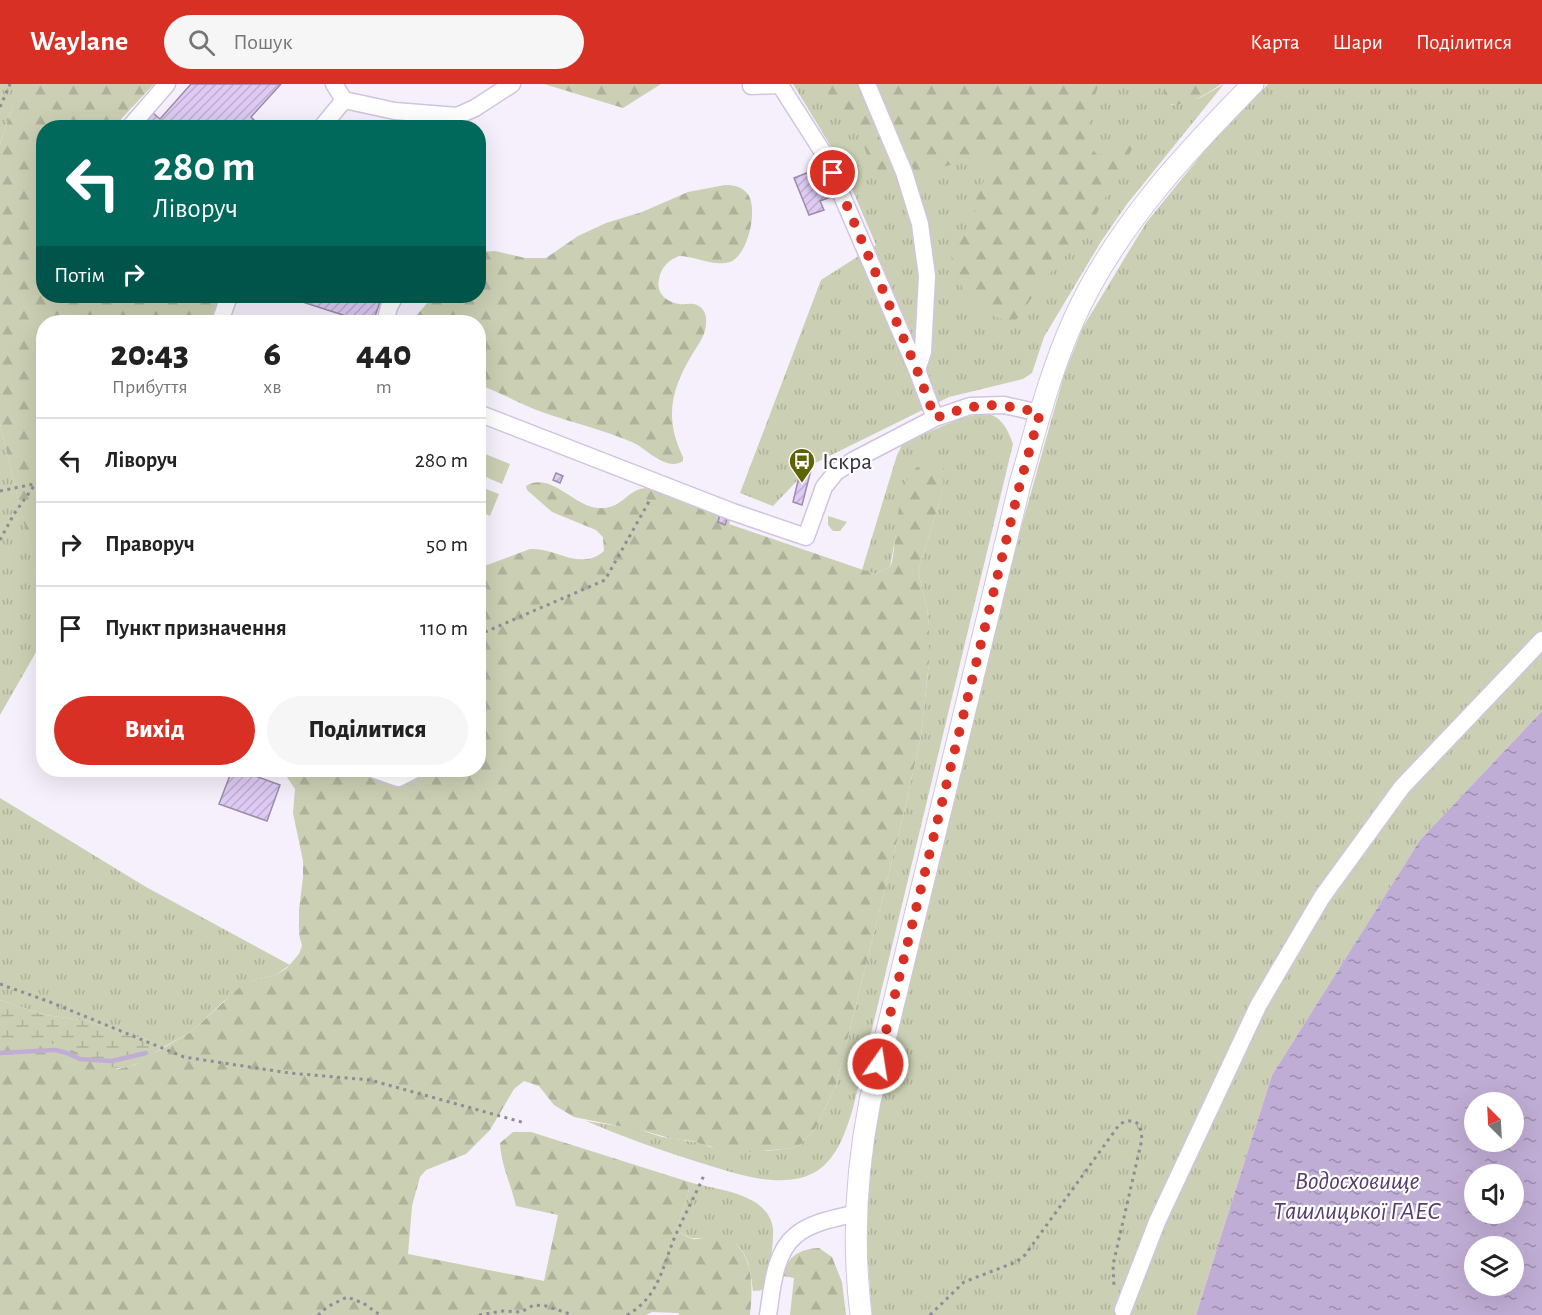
<!DOCTYPE html>
<html lang="uk">
<head>
<meta charset="utf-8">
<style>
  :root { --surface:#fff; --page:#f6f6f6; --text:#222; --muted:#767676; --line:#e0e0e0; --accent:#d93025 }
  body { margin:0; font-family:"Alegreya Sans",sans-serif; background:var(--page); color:var(--text); height:100vh; display:flex; flex-direction:column; font-size:22px; white-space:nowrap }
  * { box-sizing:border-box; margin:0 }
  p { font-size:20px; color:var(--muted) }
  .icon { flex:none; width:33px; height:33px; fill:none; stroke:currentColor; stroke-width:2; stroke-linecap:round; stroke-linejoin:round }
  .map { position:relative; flex:1; overflow:hidden }
  .side { position:absolute; left:36px; top:231px; width:450px; height:462px; display:flex; flex-direction:column; background:var(--surface); border-radius:24px; box-shadow:0 6px 24px #0002 }
  .side>* { flex:none }
  .top-card { position:absolute; left:36px; top:36px; width:450px; height:183px; border-radius:24px; box-shadow:0 6px 24px #0002; background:#00695c; color:#fff; overflow:hidden }
  .needle { width:39px; rotate:336deg }
  .tools { position:absolute; left:1464px; top:1008px; display:grid; gap:12px }
  .tools a { display:grid; place-items:center; width:60px; height:60px; border-radius:50%; background:var(--surface); box-shadow:0 6px 24px #0002; font-size:30px }
  .pin { position:absolute; display:grid; place-items:center; width:51px; height:51px; color:#fff; margin:-26px; border:3px solid #fff; border-radius:50%; box-shadow:0 2px 6px #0007 }
  .me { position:absolute; width:66px; margin:-33px; rotate:13deg; stroke-linejoin:round; filter:drop-shadow(0 0 4px #0008) }
  .turn { display:flex; align-items:center; gap:21px; height:126px; padding:0 18px; font-size:27px }
  .turn .icon { width:78px; height:78px; stroke-width:2.5 }
  .turn b { display:block; font-size:42px; line-height:51px }
  .then { display:flex; align-items:center; height:57px; padding:0 18px; background:#0003; gap:12px; font-size:22px }
  .eta { display:flex; justify-content:space-evenly; align-items:center; height:102px; text-align:center }
  .eta b { font-size:36px; font-weight:800; line-height:42px }
  .cta { display:flex; gap:12px; margin-top:auto; padding:12px 18px }
  .cta a { flex:1; height:69px; border-radius:36px; background:var(--accent); color:#fff; font-size:24px; font-weight:800; line-height:69px; text-align:center }
  .cta a+a { background:var(--page); color:var(--text) }
  ul { padding:0; list-style:none }
  li { display:flex; align-items:center; gap:18px; height:84px; padding:0 18px; border-top:2px solid var(--line) }
  li div { flex:1 }
  li b { display:block; font-size:22px }
  li em { font-style:normal }
  header { display:flex; align-items:center; gap:36px; box-sizing:border-box; height:84px; padding:0 30px; background:var(--accent); color:#fff }
  header strong { font-size:28px }
  nav { display:flex; gap:33px; margin-inline-start:auto; font-size:21px }
  .search { width:420px; height:54px; background:var(--page); display:flex; align-items:center; gap:15px; box-sizing:border-box; padding:0 21px; border-radius:33px; color:var(--muted); font-size:22px }
  .map>svg:first-child { display:block }
  .grass { fill:url(#grass-tufts) }
  .forest { fill:url(#forest-firs) }
  .wetland { fill:url(#wetland-marsh) }
  .garden { fill:#cbcfb3 }
  .water { fill:url(#water-ripples); fill-rule:evenodd }
  .lines { fill:none; stroke-linecap:round; stroke-linejoin:round }
  .stream { stroke:#c0add5; stroke-width:4.5 }
  .building { fill:url(#building-hatch); stroke:#9a8da8; stroke-width:1.5 }
  .minor-casing { stroke:#d2c4e1; stroke-width:19 }
  .major-casing { stroke:#d2c4e1; stroke-width:23 }
  .path { stroke:#918b97; stroke-width:3; stroke-dasharray:3 4.5; stroke-linecap:butt }
  .minor { stroke:#fff; stroke-width:16 }
  .major { stroke:#fff; stroke-width:21 }
  .route { stroke:#d93025; stroke-width:10; stroke-dasharray:0 18 }
  .labels { text-anchor:middle; stroke-width:4.5; stroke-linejoin:round; paint-order:stroke }
  .poi-label { font-size:24px; fill:#39333f; stroke:#fff; text-anchor:start }
  .water-label { font-size:26px; font-style:italic; fill:#573c70; stroke:#fff }
</style>
</head>
<body>
<header>
<strong>Waylane</strong>
<div class="search"><svg class="icon" aria-label="search" viewBox="0 0 24 24"><circle cx="10" cy="10" r="6"/><path d="M15 15l6 6"/></svg>Пошук</div>
<nav><a>Карта</a><a>Шари</a><a>Поділитися</a></nav>
</header>
<div class="map">
<svg width="1542" height="1231" viewBox="0 0 1542 1231">
  <defs>
    <pattern id="grass-tufts" width="24" height="20" patternUnits="userSpaceOnUse" patternTransform="scale(1.5)"><rect width="24" height="20" fill="#cbcfb3"/><path d="M3 7l-1-3M5 7V3M7 7l1-3M15 17l-1-3M17 17v-4M19 17l1-3" fill="none" stroke="#afb29b"/></pattern>
    <pattern id="forest-firs" width="22" height="20" patternUnits="userSpaceOnUse" patternTransform="scale(1.5)"><rect width="22" height="20" fill="#cbcfb3"/><path d="M5 1l3.5 6h-7zM16 11l3.5 6h-7z" fill="#afb29b"/></pattern>
    <pattern id="wetland-marsh" width="20" height="14" patternUnits="userSpaceOnUse" patternTransform="scale(1.5)"><rect width="20" height="14" fill="#cbcfb3"/><path d="M1 5h8M5 5V1M11 12h8M15 12V8" fill="none" stroke="#afb29b"/></pattern>
    <pattern id="water-ripples" width="26" height="14" patternUnits="userSpaceOnUse" patternTransform="scale(1.5)"><rect width="26" height="14" fill="#c0add5"/><path d="M2 4q2-2 4 0t4 0M15 11q2-2 4 0t4 0" fill="none" stroke="#9d8dae"/></pattern>
    <pattern id="building-hatch" width="6" height="6" patternUnits="userSpaceOnUse" patternTransform="scale(1.5)"><rect width="6" height="6" fill="#decaf3"/><path d="M-1 1l2-2M0 6l6-6M5 7l2-2" fill="none" stroke="#bfaed1"/></pattern>
  </defs>
  <rect width="100%" height="100%" fill="#f6f0fc"/>
  <!-- grass -->
  <path class="grass" d="M0,0H13V22L0,60Z
    M793,0H1164L1163,15L1172,21L1200,14L1224,0L1127,120L1102,156L1044,253L1032,289L1023,295L949,313L813,380L773,422L740,409L821,196L876,161L841,79Z
    M1268,0H1542V627L1420,756L1272,991L1196,1231H872L867,1165L868,1101L879,1007L996,533L1064,291L1083,243L1146,139L1206,65Z
    M983,329C1000,330 1008,345 1013,360L853,1024C846,1047 838,1073 817,1087C804,1095 788,1097 773,1096C748,1095 722,1085 698,1078C660,1066 623,1053 586,1037L637,1045L662,1053L701,1059L710,1063L766,1067L792,1064L800,1061L815,1045L836,1001L903,733L921,652L929,578V541L927,523L918,488L943,406L932,374L917,383L904,406L890,483L875,490L862,486L897,371L902,361L912,355L962,334Z
    M0,340L44,522L43,556L0,631Z
    M828,432L847,438L840,447H833L828,441Z
    M0,714L146,803L290,881L275,891L252,897L224,917L191,948L162,964L147,956L121,949L88,937L45,931L0,916Z
    M689,1098C717,1106 769,1109 773,1145C774,1165 768,1187 764,1206L753,1207C750,1186 749,1163 726,1155C722,1153 717,1152 712,1152C694,1155 693,1157 677,1146C679,1129 690,1115 689,1098Z"/>
  <!-- forest -->
  <path class="forest" d="M13,0H154L122,34L118,43L44,44V212H219L210,238H44L43,519L0,340V60L13,22Z
    M544,0H661L623,24Z
    M822,0H1099C1092,19 1078,56 1099,72L1114,59L1129,55L1132,57V65L1086,149L1047,192L1017,235L1010,238C980,229 968,219 956,190C953,181 950,171 951,162L968,149L971,143L975,130L976,112L987,91V81L985,77H966L930,86L889,89L877,88L871,82L861,54L854,41L836,22Z
    M1164,0H1221C1206,11 1184,25 1165,19L1163,15Z
    M725,101C733,101 740,102 746,108C760,121 748,172 730,178C714,183 695,172 679,172C669,176 661,183 659,195C656,209 665,217 679,220C685,221 691,218 697,221C703,224 706,229 706,235C707,249 700,258 693,269C671,305 664,334 683,373V377C667,388 648,366 634,359C605,346 573,339 542,328C520,320 500,308 479,301L478,238H411L433,212H478L479,168L495,167L525,174H546L578,152L606,139L642,128L688,108Z
    M932,374H936L942,379L944,384L943,406L918,488L927,523L929,541V578L921,652L903,733L836,1001L815,1045L800,1061L792,1064L751,1068L719,1065L692,1057L673,1055L648,1048L574,1033L554,1021L539,1002L524,997L514,1005L490,1046L466,1070L426,1086L420,1093L412,1122L408,1170L544,1197L558,1131L516,1122C511,1100 501,1081 500,1059L513,1048H531L689,1098C690,1115 679,1129 677,1146C701,1164 697,1150 717,1152C755,1158 753,1202 750,1231H680L678,1229L652,1228L646,1231H0V956L28,955L43,957L68,964L118,985L134,981L191,948L239,904L252,897L275,891L287,884L299,870L302,862L299,850V826L303,793V777L293,729L295,705L287,693L277,686H478L479,484L530,465C556,463 580,488 604,467L603,453L596,446L552,428L527,406L526,402C551,387 574,423 598,424C624,426 626,404 648,404L732,432L729,440L875,490L890,483L892,478C897,452 896,410 912,388C917,382 924,378 932,374Z
    M819,1164L832,1173L842,1198L846,1231H790L794,1194L783,1192C787,1172 800,1165 819,1164Z"/>
  <!-- wetland -->
  <path class="wetland" d="M0,916L45,931L88,937L121,949L147,956L162,964C149,973 133,985 116,984C100,983 84,970 69,965C45,956 25,956 0,956Z"/>
  <!-- garden -->
  <path class="garden" d="M478,367L510,380L502,400L479,390Z
    M478,402L499,410L490,432L479,427Z"/>
  <!-- water -->
  <path class="water" d="M1542,627V1231H1196L1272,991L1420,756ZM1474,1018H1514V1058H1474ZM1474,1090H1514V1130H1474ZM1474,1162H1514V1202H1474Z"/>
  <g class="lines">
    <!-- stream -->
    <path class="stream" d="M0,969L55,966L67,969L80,975L112,977L146,969"/>
  </g>
  <!-- building -->
  <path class="building" d="M191,0H281L251,33L262,44H141L153,29L160,35Z
    M822,83L833,112L820,117L824,126L809,131L794,94Z
    M284,212H382L373,238H340L343,231Z
    M803,376L813,378L802,421L793,418Z
    M556,389L563,392L560,399L553,396Z
    M720,430L728,432L725,441L718,438Z
    M232,686H239L280,701L267,737L219,720Z"/>
  <g class="lines">
    <!-- minor casing -->
    <g class="minor-casing">
      <path id="minor" d="M867,0L904,88L920,140L927,192L923,268L917,286L935,334
        M751,2L780,1L824,70L917,286
        M344,16L395,27L457,32L475,24L512,0
        M129,44L167,0
        M321,44L344,16L334,0
        M220,238L229,212
        M385,238L389,223L395,212
        M478,329L733,428L806,453L824,403L836,388L854,376L935,334L970,322L1004,321L1040,329
        M375,686L398,694L414,686
        M1123,1226L1157,1138L1258,922L1322,813L1402,703L1542,556
        M768,1231C772,1206 774,1169 795,1152C810,1138 837,1134 857,1129"/>
    </g>
    <!-- major casing -->
    <g class="major-casing">
      <path id="major" d="M861,1231C852,1159 856,1088 870,1017L1020,400C1036,344 1050,288 1074,235C1115,144 1184,70 1253,0"/>
    </g>
    <!-- path -->
    <path class="path" d="M0,23L10,0
      M0,407L44,398
      M0,456L14,430L36,399
      M478,551L605,496L651,414
      M0,900L50,918L184,973L289,989L370,996L525,1039
      M318,1231L327,1223L347,1213L363,1219L380,1231
      M479,1231L503,1227L521,1228L534,1221L546,1222L573,1231
      M627,1231C662,1211 662,1179 678,1146C686,1128 696,1110 704,1091
      M930,1231L964,1198L1016,1178L1025,1171L1119,1041C1125,1036 1135,1035 1140,1042L1142,1055L1113,1181L1114,1203"/>
    <!-- minor -->
    <use href="#minor" class="minor"/>
    <!-- major -->
    <use href="#major" class="major"/>
  </g>
  <g class="lines">
    <!-- route -->
    <path class="route" d="M833,89L917,286L935,334C980,318 994,318 1040,329L1020,400L878,980"/>
  </g>
  <!-- icons -->
  <defs>
    <g id="bus-pin" transform="scale(1.35)"><path d="M0 17L-7.5 6A9.5 9.5 0 1 1 7.5 6Z" fill="#5e6401" stroke="#fff"/><path d="M-5-6H5V4H4V6H2V4H-2V6H-4V4H-5ZM-3.5-4V0h7V-4ZM-3.5 1.2v1.5H-2V1.2ZM2 1.2v1.5H3.5V1.2Z" fill="#fff"/></g>
  </defs>
  <g fill-rule="evenodd">
    <use href="#bus-pin" x="802" y="377"/>
  </g>
  <g class="labels">
    <!-- poi labels -->
    <g class="poi-label">
      <text x="822" y="385">Іскра</text>
    </g>
    <!-- water labels -->
    <g class="water-label">
      <text x="1357" y="1105">Водосховище<tspan x="1357" dy="30">Ташлицької ГАЕС</tspan></text>
    </g>
  </g>
</svg>
<div class="tools">
<a><svg class="needle" viewBox="-14 -14 28 28"><path d="M0-13l5 13h-10z" fill="#e53935"/><path d="M0 13l5-13h-10z" fill="#767676"/></svg></a>
<a><svg class="icon" aria-label="sound" viewBox="0 0 24 24"><path d="M4 9h4l5-4v14l-5-4H4zM17 9q2 3 0 6"/></svg></a>
<a><svg class="icon" aria-label="layers" viewBox="0 0 24 24"><path d="M12 4l9 5-9 5-9-5zM3 14l9 5 9-5"/></svg></a>
</div>
<div class="pin" style="left:833px;top:89px;background:#d93025"><svg class="icon" aria-label="arrive" viewBox="0 0 24 24"><path d="M6 21V4h12l-3 4 3 4H6"/></svg></div>
<svg class="me" style="left:878px;top:980px" viewBox="-20 -20 40 40"><circle r="17" fill="#d93025" stroke="#fff" stroke-width="3"/><path d="M0-11L8 9 0 5-8 9z" fill="#fff"/></svg>
<div class="top-card">
<div class="turn"><svg class="icon" aria-label="left" viewBox="0 0 24 24"><path d="M17 20v-9H6M10 6l-5 5 5 5"/></svg><div><b>280 m</b>Ліворуч</div></div>
<div class="then">Потім<svg class="icon" aria-label="right" viewBox="0 0 24 24"><path d="M7 20v-9h11M14 6l5 5-5 5"/></svg></div>
</div>
<section class="side">
<div class="eta">
<div><b>20:43</b><p>Прибуття</p></div>
<div><b>6</b><p>хв</p></div>
<div><b>440</b><p>m</p></div>
</div>
<ul>
<li><svg class="icon" aria-label="left" viewBox="0 0 24 24"><path d="M17 20v-9H6M10 6l-5 5 5 5"/></svg><div><b>Ліворуч</b></div><em>280 m</em></li>
<li><svg class="icon" aria-label="right" viewBox="0 0 24 24"><path d="M7 20v-9h11M14 6l5 5-5 5"/></svg><div><b>Праворуч</b></div><em>50 m</em></li>
<li><svg class="icon" aria-label="arrive" viewBox="0 0 24 24"><path d="M6 21V4h12l-3 4 3 4H6"/></svg><div><b>Пункт призначення</b></div><em>110 m</em></li>
</ul>
<div class="cta"><a>Вихід</a><a>Поділитися</a></div>
</section>
</div>
</body>
</html>
